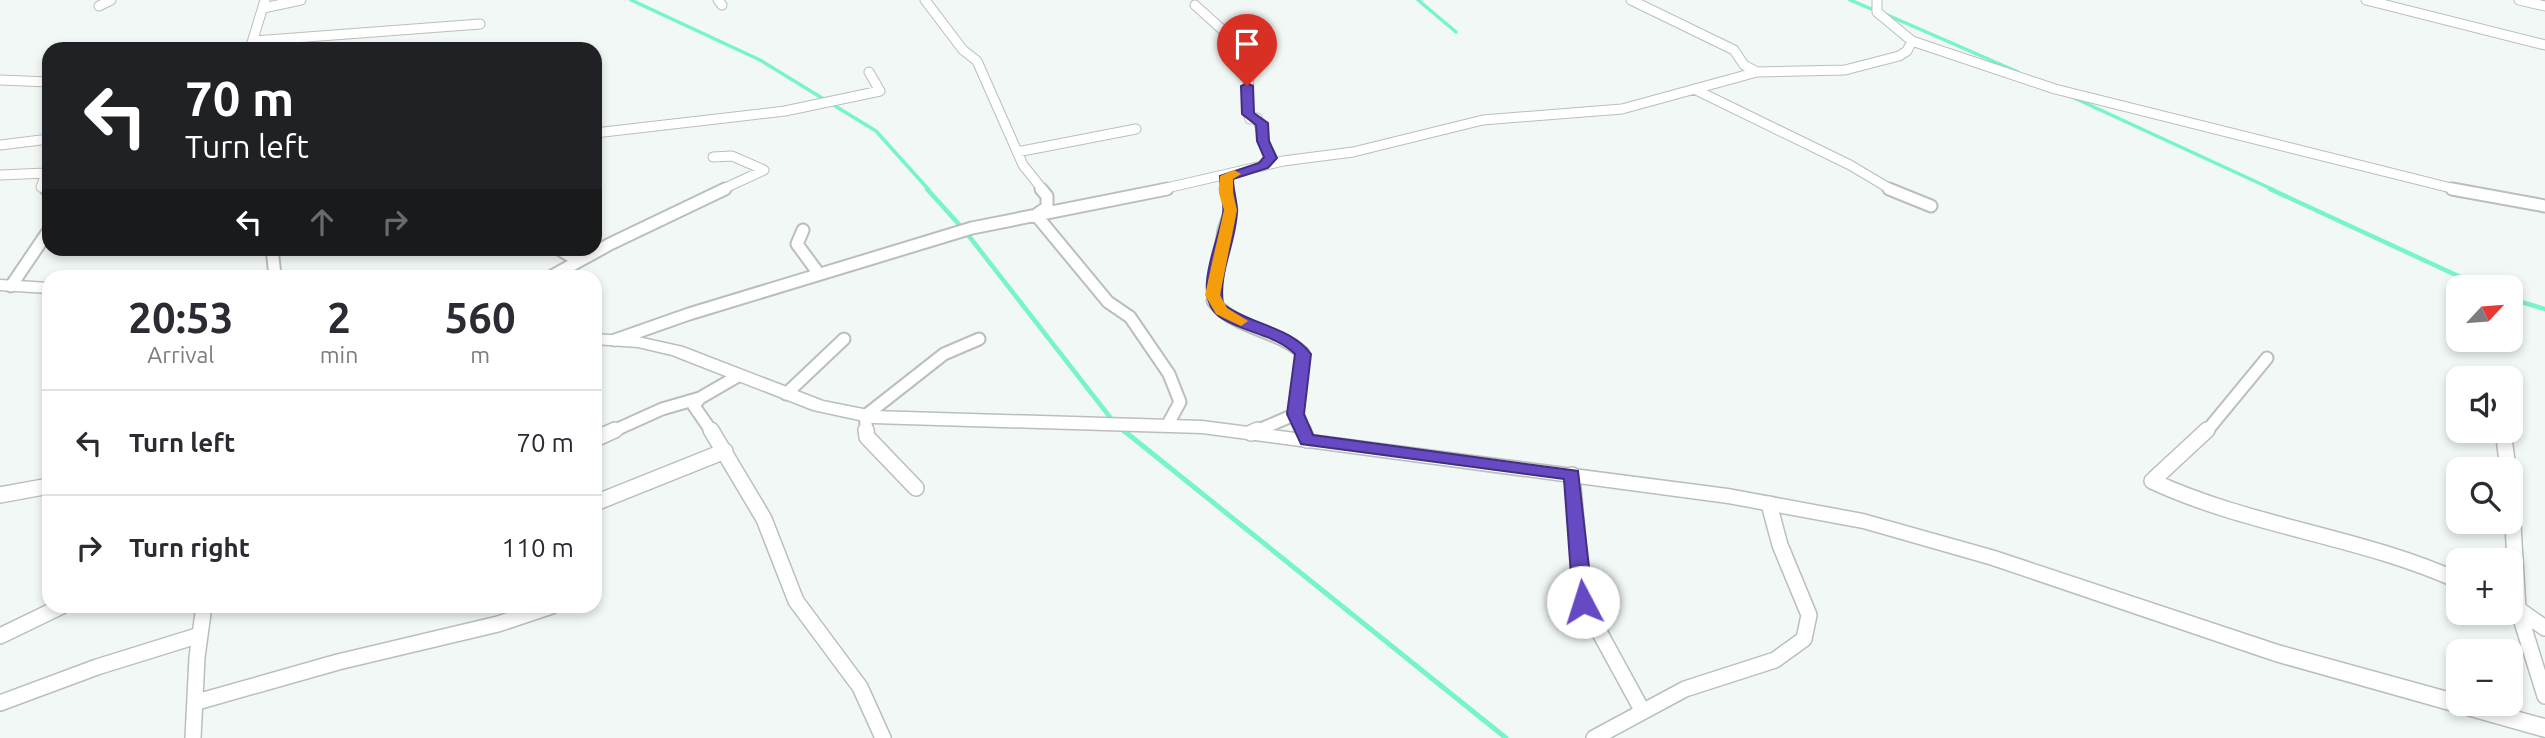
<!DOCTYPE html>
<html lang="en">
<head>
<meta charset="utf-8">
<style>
  :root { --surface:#fff; --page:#f2f2f3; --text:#2b2b33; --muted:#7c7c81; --line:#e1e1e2 }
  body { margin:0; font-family:Ubuntu,sans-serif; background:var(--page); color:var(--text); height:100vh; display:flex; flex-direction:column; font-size:26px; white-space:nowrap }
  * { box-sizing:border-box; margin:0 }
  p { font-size:23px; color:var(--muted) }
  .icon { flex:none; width:38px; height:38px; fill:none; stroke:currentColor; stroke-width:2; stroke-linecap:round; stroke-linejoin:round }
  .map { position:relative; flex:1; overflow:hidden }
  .drawer { position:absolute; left:42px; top:270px; width:560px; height:343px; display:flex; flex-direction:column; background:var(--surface); border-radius:21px; box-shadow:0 4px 10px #0003 }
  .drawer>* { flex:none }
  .banner { position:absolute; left:42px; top:42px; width:560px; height:214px; border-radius:21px; box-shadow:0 4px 10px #0003; background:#202124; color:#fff; overflow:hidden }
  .needle { width:46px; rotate:64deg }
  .fabs { position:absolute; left:2446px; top:275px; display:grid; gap:14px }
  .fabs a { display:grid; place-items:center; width:77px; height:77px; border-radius:14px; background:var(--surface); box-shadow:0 4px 10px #0003; font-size:35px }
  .pin { position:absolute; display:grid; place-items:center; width:60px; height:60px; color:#fff; margin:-72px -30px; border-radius:50% 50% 50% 0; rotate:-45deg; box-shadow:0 0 7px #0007 }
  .pin .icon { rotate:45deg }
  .me { position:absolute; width:77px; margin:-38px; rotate:355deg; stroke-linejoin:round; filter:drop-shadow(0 0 5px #0008) }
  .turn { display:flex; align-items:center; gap:24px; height:147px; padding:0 28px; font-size:32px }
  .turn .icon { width:91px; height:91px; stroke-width:2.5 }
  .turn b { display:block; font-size:49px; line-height:60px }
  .lanes { display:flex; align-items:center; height:66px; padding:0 28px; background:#0003; justify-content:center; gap:35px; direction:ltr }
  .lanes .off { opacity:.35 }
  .eta { display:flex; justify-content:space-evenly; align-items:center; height:119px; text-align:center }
  .eta b { font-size:42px; font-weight:600; line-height:49px }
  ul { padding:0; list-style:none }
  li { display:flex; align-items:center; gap:21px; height:105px; padding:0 28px; border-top:2px solid var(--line) }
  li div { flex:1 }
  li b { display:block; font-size:26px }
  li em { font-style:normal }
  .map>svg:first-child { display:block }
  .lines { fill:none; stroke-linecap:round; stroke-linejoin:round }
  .stream-far2 { stroke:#78f4c9; stroke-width:3.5 }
  .stream-far1 { stroke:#78f4c9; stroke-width:4.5 }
  .stream { stroke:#78f4c9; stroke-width:5 }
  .street-far2-casing { stroke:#babfbc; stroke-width:11 }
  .street-far1-casing { stroke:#babfbc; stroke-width:15 }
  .street-casing { stroke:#babfbc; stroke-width:18 }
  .secondary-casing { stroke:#babfbc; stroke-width:3 }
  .street-far2 { stroke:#fff; stroke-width:9 }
  .street-far1 { stroke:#fff; stroke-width:11 }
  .street { stroke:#fff; stroke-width:15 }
  .secondary { fill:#fff; fill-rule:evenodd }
  .route { fill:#664ac3; stroke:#42307f; stroke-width:2 }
  .slow { fill:#f59e0b }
</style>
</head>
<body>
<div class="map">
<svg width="2545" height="738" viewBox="0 0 2545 738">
  <rect width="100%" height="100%" fill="#f2f8f5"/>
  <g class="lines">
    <!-- stream-far2 -->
    <path class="stream-far2" d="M631,0L760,60L876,131L929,190
      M1418,0L1456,32
      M1850,0L1876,11
      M1885,14L2018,72
      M2070,96L2274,190"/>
    <!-- stream-far1 -->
    <path class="stream-far1" d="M927,189L965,231L1113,421
      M2270,189L2482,287
      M2511,299L2545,309
      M1119,427L1125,432"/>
    <!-- stream -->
    <path class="stream" d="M1123,430L1506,738"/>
    <!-- street-far2 casing -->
    <g class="street-far2-casing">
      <path id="street-far2" d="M718,0L722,5
        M925,0L963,50L977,61L1023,165L1043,190
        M1631,0L1734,50L1744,65L1757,72
        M1877,0V12L1912,41L2055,89L2459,190
        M2366,0L2545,45
        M2519,0L2545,6
        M1195,5L1249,54L1248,114L1250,119L1257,118L1270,158L1263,166
        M99,6L111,0
        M263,8L301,0
        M253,41L480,24
        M250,49L265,0
        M0,80L49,82
        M1694,89L1850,165L1892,190
        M595,133L785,111L880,91L869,72
        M0,145L49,139
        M1017,152L1136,129
        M713,157L732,156L764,170L721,190
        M49,167L41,187L49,190
        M0,175L46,173
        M1158,190L1283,161L1353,152L1483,120L1622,109L1757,72L1845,70L1899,56L1907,51L1912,41
        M1226,190L1227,176"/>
    </g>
    <!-- street-far1 casing -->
    <g class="street-far1-casing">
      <path id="street-far1" d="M46,189L49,190
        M1041,189L1047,196V207L1036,215L1108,302L1130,317L1169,374L1180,402L1168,424
        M1226,189L1231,210L1224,230L1213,301C1236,330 1276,329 1303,353L1296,414L1304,432
        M1889,189L1931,206
        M2452,189L2545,206
        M803,230L797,244L819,274
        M272,248L275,276
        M557,248L579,261
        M552,276L610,244L725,189
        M11,286L49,230
        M615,340L689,314L972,228L1167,189
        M786,394L844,339
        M611,432L662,409L700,398
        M712,432L694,406L700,398L738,376
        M867,432L865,416L944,354L979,339
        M1254,432L1296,414
        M2206,432L2267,358"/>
    </g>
    <!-- street casing -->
    <g class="street-casing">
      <path id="street" d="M711,430L764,519L796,601L860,687L883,738
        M866,430L867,437L916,488
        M1303,430L1307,440
        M2207,430L2152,481C2251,527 2360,536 2459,581
        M2503,430L2508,469
        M1251,433L1258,430
        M595,439L615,430
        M1572,475L1583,602L1642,710
        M2511,492L2518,609L2545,696
        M0,495L49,486
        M595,503L725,451
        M2518,609L2545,628
        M0,636L62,606
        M197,702L338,662L498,624L552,606
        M0,703L97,667L200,635
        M193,738L197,657L204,606
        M1594,738L1685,689L1775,660L1804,639L1809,615L1780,545L1769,504"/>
    </g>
    <!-- secondary casing -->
    <g class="secondary-casing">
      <path id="secondary" d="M0,280L49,283V293L0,290Z
        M595,334L638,337L683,347L823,401L873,411L1202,421L1728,489L1863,514L1995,551L2278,645L2459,695V704H2490L2545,719V737L2275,661L1989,564L1863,528L1728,503L1202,433L873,423L813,410L672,355L638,347L595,344Z"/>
    </g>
    <!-- street-far2 -->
    <use href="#street-far2" class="street-far2"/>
    <!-- street-far1 -->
    <use href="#street-far1" class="street-far1"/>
    <!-- street -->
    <use href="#street" class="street"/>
    <!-- secondary -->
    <use href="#secondary" class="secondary"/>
  </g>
  <!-- route -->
  <path class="route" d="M1247,83L1253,86L1254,113L1268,123L1269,141L1277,158L1268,168L1233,179C1233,190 1237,201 1237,211C1236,243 1218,272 1223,304C1250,325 1290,326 1311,354L1304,414L1313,435L1578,471L1593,602L1590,607L1583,609L1573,602L1564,479L1301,444L1287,414L1295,354C1276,335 1246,333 1223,319C1189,299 1218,244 1223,214C1225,202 1220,189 1220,176L1259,163L1264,157L1257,141L1256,125L1242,114L1241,86Z"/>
  <!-- slow -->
  <path class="slow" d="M1234,170L1241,174L1233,179V193L1237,210L1220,295L1227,308L1248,321L1241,326L1216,314L1205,295L1224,210L1219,193L1220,176Z"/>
</svg>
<div class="fabs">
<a><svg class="needle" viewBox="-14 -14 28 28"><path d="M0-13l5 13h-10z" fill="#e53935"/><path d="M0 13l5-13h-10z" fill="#7c7c81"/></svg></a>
<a><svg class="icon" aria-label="sound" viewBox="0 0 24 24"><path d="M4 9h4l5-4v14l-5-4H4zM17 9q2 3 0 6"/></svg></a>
<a><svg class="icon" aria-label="search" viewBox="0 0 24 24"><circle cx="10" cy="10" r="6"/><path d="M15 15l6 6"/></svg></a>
<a>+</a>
<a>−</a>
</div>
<div class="pin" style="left:1247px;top:86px;background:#d93025"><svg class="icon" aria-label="arrive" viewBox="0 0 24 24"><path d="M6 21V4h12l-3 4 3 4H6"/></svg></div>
<svg class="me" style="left:1583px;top:602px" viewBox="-20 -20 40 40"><circle r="19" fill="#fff"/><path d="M0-13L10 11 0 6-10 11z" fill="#664ac3"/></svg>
<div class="banner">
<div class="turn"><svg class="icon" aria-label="left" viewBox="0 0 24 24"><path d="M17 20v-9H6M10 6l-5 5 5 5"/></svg><div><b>70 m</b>Turn left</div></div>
<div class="lanes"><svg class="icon" aria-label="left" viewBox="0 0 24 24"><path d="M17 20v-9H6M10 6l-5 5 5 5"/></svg><svg class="icon off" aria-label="ahead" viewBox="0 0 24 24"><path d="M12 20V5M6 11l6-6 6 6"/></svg><svg class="icon off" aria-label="right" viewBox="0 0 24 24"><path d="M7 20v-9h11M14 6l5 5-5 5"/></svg></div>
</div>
<section class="drawer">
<div class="eta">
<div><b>20:53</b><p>Arrival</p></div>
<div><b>2</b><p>min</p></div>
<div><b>560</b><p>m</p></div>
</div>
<ul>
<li><svg class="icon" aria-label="left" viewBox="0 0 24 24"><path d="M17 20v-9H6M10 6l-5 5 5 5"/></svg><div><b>Turn left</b></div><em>70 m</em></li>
<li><svg class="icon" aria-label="right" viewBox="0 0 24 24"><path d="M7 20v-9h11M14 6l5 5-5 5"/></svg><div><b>Turn right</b></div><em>110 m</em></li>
</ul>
</section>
</div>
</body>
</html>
